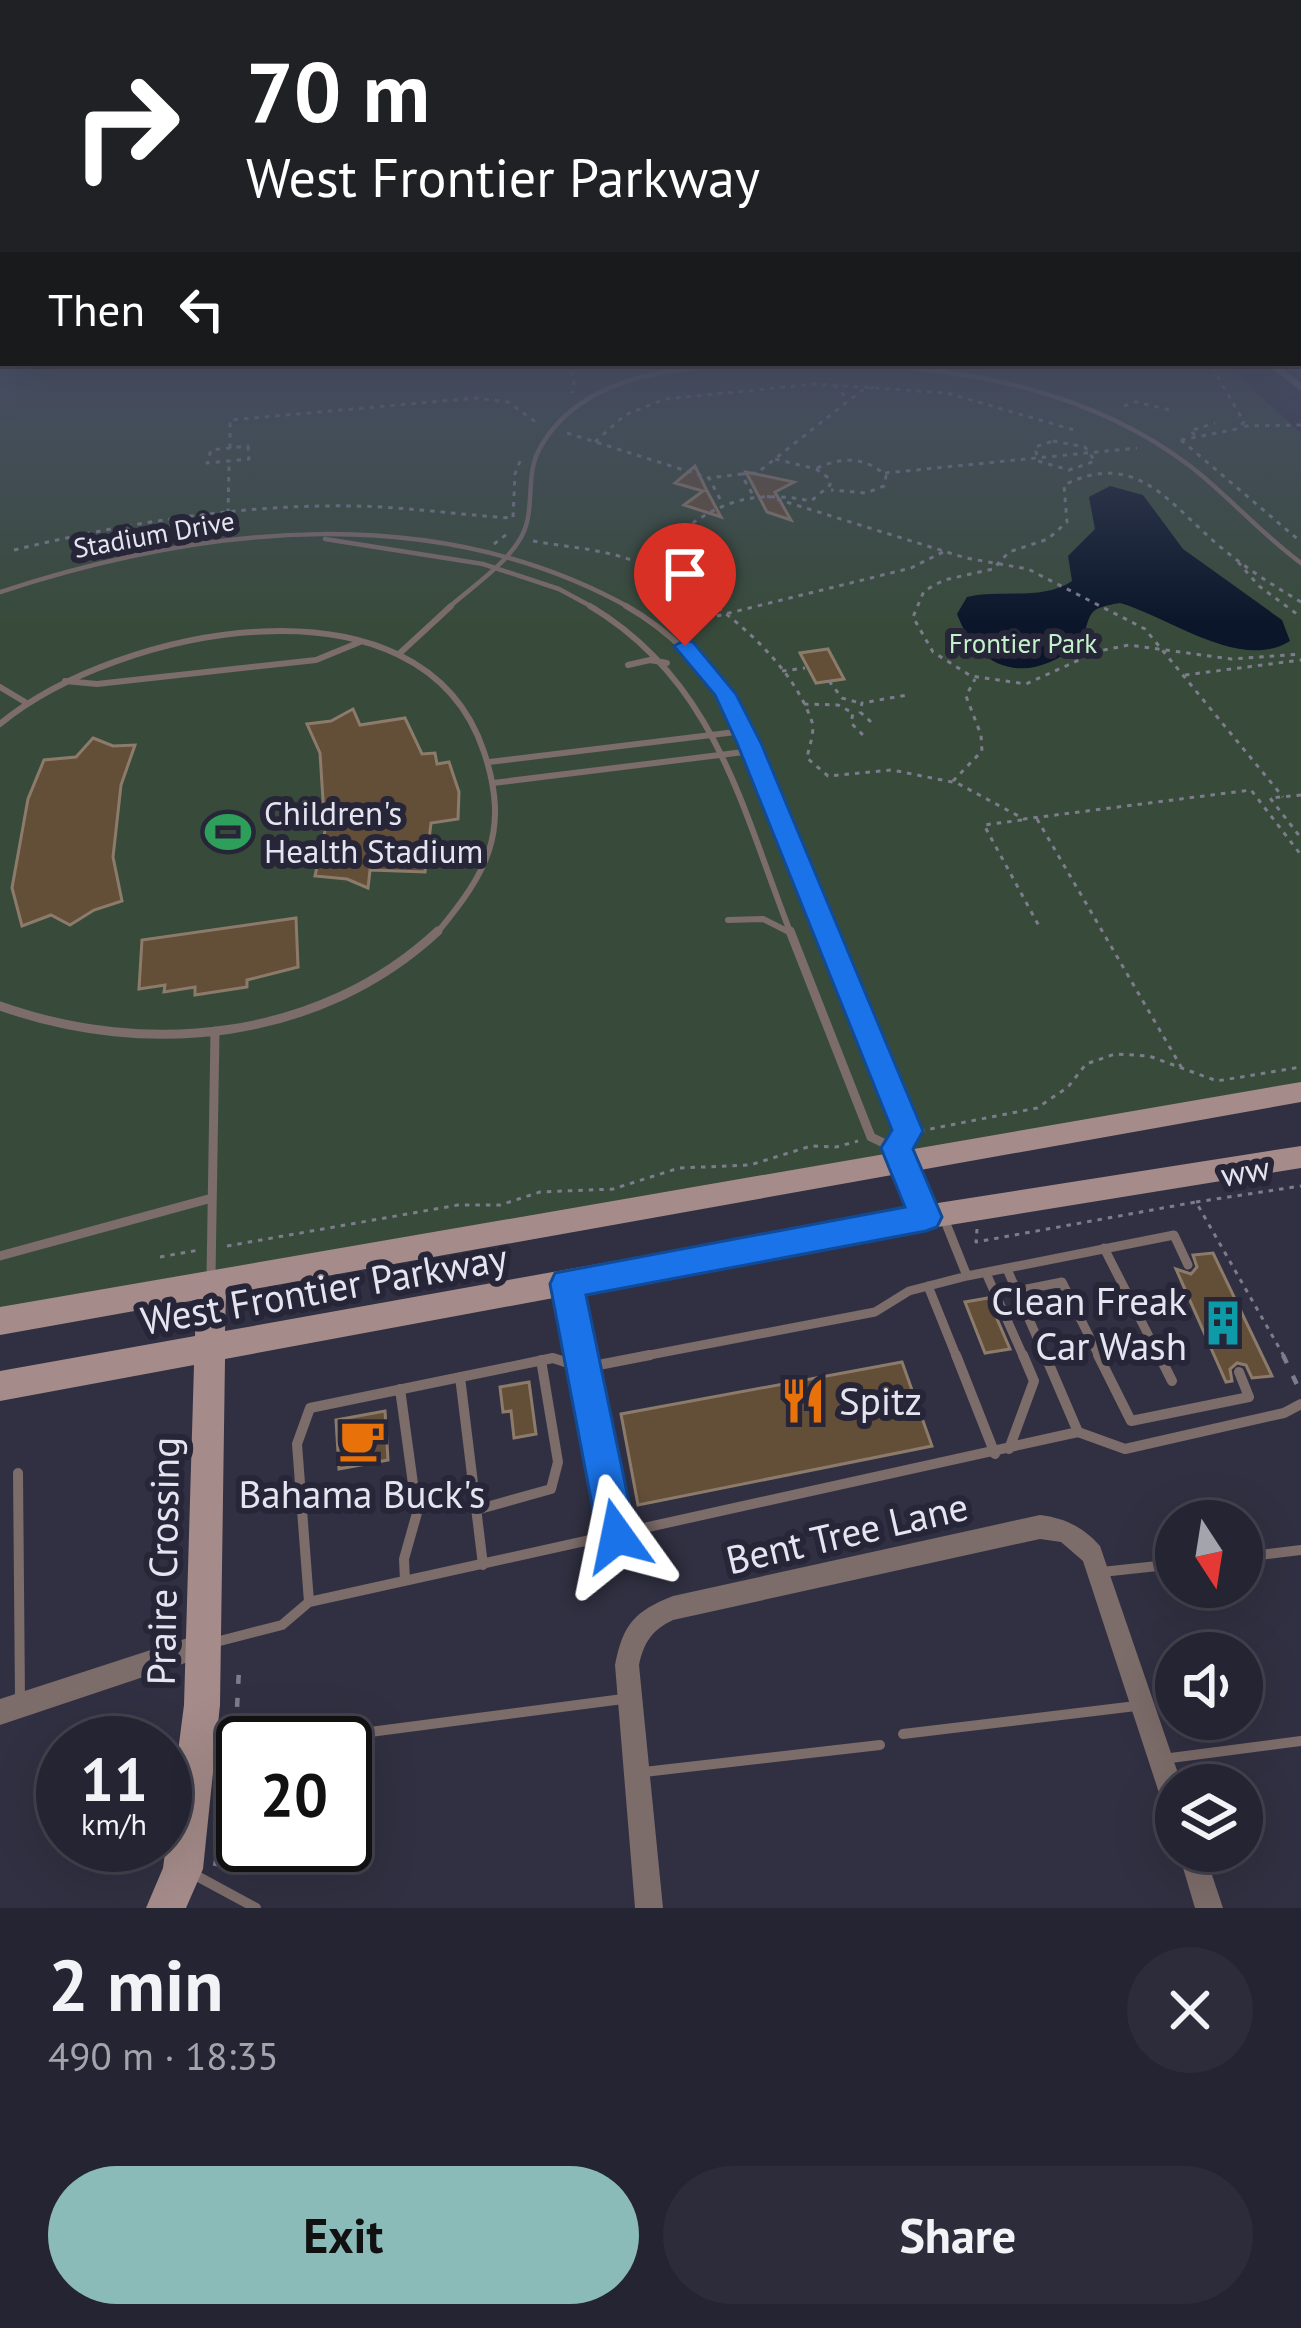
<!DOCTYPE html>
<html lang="en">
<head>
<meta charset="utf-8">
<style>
  :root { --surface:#252432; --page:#2d2c3a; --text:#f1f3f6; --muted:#a3a4ac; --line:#42414d; --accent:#8bbbb9 }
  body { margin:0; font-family:"PT Sans",sans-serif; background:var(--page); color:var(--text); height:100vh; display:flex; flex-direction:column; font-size:45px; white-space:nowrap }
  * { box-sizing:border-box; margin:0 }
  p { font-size:39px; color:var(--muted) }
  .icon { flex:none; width:66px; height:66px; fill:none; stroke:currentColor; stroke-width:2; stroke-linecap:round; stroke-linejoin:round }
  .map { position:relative; height:1908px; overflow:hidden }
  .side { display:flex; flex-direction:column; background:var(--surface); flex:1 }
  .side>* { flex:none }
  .top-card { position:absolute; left:0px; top:0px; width:1302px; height:366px; box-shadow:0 12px 48px #0002,0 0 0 3px var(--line); background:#202124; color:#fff; overflow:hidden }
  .needle { width:78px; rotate:168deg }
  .fabs { position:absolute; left:1155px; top:1500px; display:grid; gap:24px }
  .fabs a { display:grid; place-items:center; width:108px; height:108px; border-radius:50%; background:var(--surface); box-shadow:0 12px 48px #0002,0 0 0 3px var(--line); font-size:60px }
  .speed { position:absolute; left:36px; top:1716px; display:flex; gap:24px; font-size:60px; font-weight:700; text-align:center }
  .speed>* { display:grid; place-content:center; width:156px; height:156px; border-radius:50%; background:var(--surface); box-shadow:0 12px 48px #0002,0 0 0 3px var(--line); line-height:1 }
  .speed small { font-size:30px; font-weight:400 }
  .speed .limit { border:6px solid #111; border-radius:18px; background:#fff; color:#111 }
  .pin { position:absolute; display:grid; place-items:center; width:102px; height:102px; color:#fff; margin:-123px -51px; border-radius:50% 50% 50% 0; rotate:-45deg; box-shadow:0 0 12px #0007 }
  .pin .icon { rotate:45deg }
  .me { position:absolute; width:132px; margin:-66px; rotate:348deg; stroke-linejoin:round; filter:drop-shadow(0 0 9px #0008) }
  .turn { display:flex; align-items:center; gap:42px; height:252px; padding:0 48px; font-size:54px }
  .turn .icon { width:156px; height:156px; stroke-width:2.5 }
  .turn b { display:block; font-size:84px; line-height:102px }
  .then { display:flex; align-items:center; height:114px; padding:0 48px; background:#0003; gap:24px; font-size:45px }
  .round { display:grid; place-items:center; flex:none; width:126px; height:126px; border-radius:63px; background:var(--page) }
  .overview { display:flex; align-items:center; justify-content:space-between; height:204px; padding:0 48px }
  h1 { font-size:72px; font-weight:800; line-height:90px }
  .button { display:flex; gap:24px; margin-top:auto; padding:24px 48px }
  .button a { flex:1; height:138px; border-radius:72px; background:var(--accent); color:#111; font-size:48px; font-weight:800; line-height:138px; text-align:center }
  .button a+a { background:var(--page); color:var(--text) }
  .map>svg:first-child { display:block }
  .green { fill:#384b3b }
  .water { fill:#0b162a }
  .building { fill:#634e38; stroke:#8c7b6a; stroke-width:3 }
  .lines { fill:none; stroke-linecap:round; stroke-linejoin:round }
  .path-far1 { stroke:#7d7c8c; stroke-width:3; stroke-dasharray:4.5 6; stroke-linecap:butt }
  .path { stroke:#7d7c8c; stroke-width:4.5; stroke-dasharray:9 14; stroke-linecap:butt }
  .lane-far3 { stroke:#7c6c6a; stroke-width:4.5 }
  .lane-far2 { stroke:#7c6c6a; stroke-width:6 }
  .lane-far1 { stroke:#7c6c6a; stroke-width:9 }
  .lane { stroke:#7c6c6a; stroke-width:10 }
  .street { fill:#7c6c6a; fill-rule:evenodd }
  .secondary { fill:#a58c8a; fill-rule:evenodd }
  .route { fill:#1a73e8; stroke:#114b97; stroke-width:3 }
  .labels { text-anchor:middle; stroke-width:12; stroke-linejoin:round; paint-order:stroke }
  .far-street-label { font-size:27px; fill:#e5e5f1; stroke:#272638 }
  .far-park-label { font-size:27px; fill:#c2f2c9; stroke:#272638 }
  .poi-label { font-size:33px; fill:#e5e5f1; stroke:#272638; text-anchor:start }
  .street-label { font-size:33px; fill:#e5e5f1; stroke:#272638 }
  .near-street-label { font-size:39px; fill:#e5e5f1; stroke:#272638 }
  .near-poi-label { font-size:39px; fill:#e5e5f1; stroke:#272638; text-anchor:end }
</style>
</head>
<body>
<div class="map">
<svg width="1301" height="1908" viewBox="0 0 1301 1908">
  <rect width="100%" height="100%" fill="#313042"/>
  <!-- green -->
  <path class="green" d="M118,363H1224L1301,433V1087L0,1319V372Z"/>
  <!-- water -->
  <path class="water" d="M1110,486L1143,495L1183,549L1282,620L1290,641C1241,672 1169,617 1120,603C1084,609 1093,613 1081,642C1032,685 980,675 957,614L967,597C1002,589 1043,601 1072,581L1068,556L1095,529L1089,497Z"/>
  <!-- building -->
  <path class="building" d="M695,466L706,489L721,517L684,505L703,491L675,483Z
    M746,472L794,482L775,492L791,520L767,512Z
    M828,649L844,679L816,683L800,653Z
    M353,709L360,725L405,718L422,754L435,753L437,764L449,762L459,792L458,819L431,823L425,872L370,870L368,888L347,879L315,876L325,831L320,753L307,724L331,721Z
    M93,738L113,746L135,745L121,785L113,857L122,901L94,910L70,925L51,915L22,926L12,888L28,799L44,760L76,757Z
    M296,918L298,967L247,980V987L195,995V987L164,992L165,985L139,989L142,940Z
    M1213,1253L1272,1376L1252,1378L1246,1365L1237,1363L1230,1369L1232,1381L1226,1382L1176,1269L1191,1274L1197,1267L1193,1255Z
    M988,1298L1010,1349L985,1353L965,1302Z
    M902,1362L932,1446L638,1505L621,1414Z
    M529,1382L536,1434L514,1438L511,1411L503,1412L500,1387Z
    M385,1411L388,1460L339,1469L336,1420Z"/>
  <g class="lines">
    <!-- path-far1 -->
    <path class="path-far1" d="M565,363L575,377L572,393
      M834,385L848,399
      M1124,406L1136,402L1170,410
      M1244,426L1301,425
      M567,433L709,478
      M1195,435L1190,431L1215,423
      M1181,440L1301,542
      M1181,440L1237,429L1244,422L1210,363
      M1053,441L1085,447L1095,461L1069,470L1038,461L1035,447Z
      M595,442L625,415L665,399L816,384L947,393L1074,430
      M248,446L249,459L207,463L211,450Z
      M230,448V420L476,398L508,402L540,425
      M817,468C842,457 865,456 886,476L884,486L866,493L831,490
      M885,473L1137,448
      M741,474L757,473L861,391L878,386
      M767,496L966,558L1028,569L1145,629L1283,797
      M720,499L709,478L741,474L753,495
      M228,513L229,463
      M513,517L515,474L522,456
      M533,541C567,547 602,549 634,561C700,585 789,653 812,722C815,732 809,747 807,758L828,776L892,770L957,783L1024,819L1251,790L1301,855
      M494,544L507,534
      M14,550C126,523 240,504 355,506C408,507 460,515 513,518
      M643,562C700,515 733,485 811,501L830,485V479L816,469L775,459
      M1238,562L1259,586L1301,617
      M1301,602C1274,586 1247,569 1223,549C1170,506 1139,448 1064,485L1067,522L1048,539L1009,552L993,569L944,580L924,591L913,617L933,652L971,676L1026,684L1099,651L1129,645L1231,659L1301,654
      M717,616L911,568L943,552
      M782,671L805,668
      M1185,675L1301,660
      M829,681L842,698L860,703
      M804,704L838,705L853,713L851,723L863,735
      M871,722L860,712L862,703L907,695
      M953,781L982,751L981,735L966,696L975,679
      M1301,795L1270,798L1301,838
      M1037,819L1183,1070
      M1022,820L984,825L1039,926
      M920,1131L1037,1108L1068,1087L1086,1064L1115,1054L1149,1056L1217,1081L1301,1067
      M1196,1202L1301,1186
      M977,1229L976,1242L1196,1202L1285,1358
      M227,1246L458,1205H500L540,1192L613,1189L679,1168L750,1165L811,1146L836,1147L858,1141
      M160,1257L199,1250"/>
    <!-- path -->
    <path class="path" d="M1283,1355L1300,1391
      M215,1866L234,1768L239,1669"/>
    <!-- lane-far3 -->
    <path class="lane-far3" d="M850,363C970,369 1091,391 1190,466C1229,496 1261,534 1301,563
      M325,539L483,564L559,589L596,609
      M0,592C205,525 437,499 632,609
      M447,609C472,586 520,556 527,522C533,499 527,472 539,450C586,360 718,365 805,363"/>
    <!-- lane-far2 -->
    <path class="lane-far2" d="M590,606C716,681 741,807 791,934
      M626,606C748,674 778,814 827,934
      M400,653L451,606
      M628,665L650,660L667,663
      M65,681L97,684L316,660L360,642
      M0,687L25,702
      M0,724C116,628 422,564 484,752C511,833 486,874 436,934
      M489,762L744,731
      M493,783L752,751
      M728,920L763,919L789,932"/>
    <!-- lane-far1 -->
    <path class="lane-far1" d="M790,931L871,1137L898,1150
      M826,931L908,1131L897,1148
      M0,1006C147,1058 320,1041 438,931
      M904,1164L923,1211
      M1104,1248L1160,1358
      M0,1256L212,1198
      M1007,1269L1046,1358
      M986,1273L1024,1358
      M211,1276L215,1031
      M967,1276L1174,1235L1188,1265
      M928,1286L957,1358
      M568,1290L582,1358
      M1017,1291L1062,1282L1100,1358
      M634,1358L875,1312L909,1291L967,1276L943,1216"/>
    <!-- lane -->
    <path class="lane" d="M581,1355L617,1536
      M956,1355L995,1454
      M1045,1355L1078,1432L1125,1449L1284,1413L1301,1404
      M1098,1355L1131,1421L1249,1397L1239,1372
      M1159,1355L1172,1381
      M460,1377L483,1565
      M400,1389L417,1513L404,1559L405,1581
      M1009,1449L1034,1381L1023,1355
      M18,1473L20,1698
      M476,1510L551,1489L558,1462L541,1360
      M1242,1557L1301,1550
      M1102,1572L1176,1564
      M309,1602L1078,1432
      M212,1643L282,1625L309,1602L297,1444L310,1408L553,1358L583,1368L650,1355
      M370,1732L623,1699
      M903,1734L1136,1706
      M1163,1759L1301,1741
      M644,1772L880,1745
      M195,1875L256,1908"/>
    <!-- street -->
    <path class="street" d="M1265,363H1276L1301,383V391Z
      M1040,1515C1065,1518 1083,1527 1100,1546L1182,1785H1176V1818L1167,1814L1163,1805L1083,1561L1061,1542L1040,1539L673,1620C652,1630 644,1642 639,1665L663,1908H635L615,1665C623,1624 635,1611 673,1596Z
      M203,1633L212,1636L215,1645L212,1654L0,1725V1699Z
      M1178,1851H1204L1223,1908H1195Z"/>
    <!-- secondary -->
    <path class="secondary" d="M1301,1082V1102L226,1294L225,1331L925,1205L1301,1146V1168L925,1229L225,1359L220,1705L203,1869L186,1908H146L163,1868L184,1705L194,1365L0,1401V1371L195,1336L196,1300L0,1335V1307Z"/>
  </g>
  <!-- sky -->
  <linearGradient id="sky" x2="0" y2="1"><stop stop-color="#1b1a24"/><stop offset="0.57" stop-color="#484e65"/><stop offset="1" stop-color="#484e65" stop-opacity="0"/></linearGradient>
  <rect width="1301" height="624" fill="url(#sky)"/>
  <!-- route -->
  <path class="route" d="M685,640L693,642L736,694L761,743L923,1131L913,1149L942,1217L937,1227L926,1231L586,1295L636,1536L631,1549L617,1555L604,1549L598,1536L550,1284L555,1273L905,1207L881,1148L892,1130L737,743L715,695L674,646Z"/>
  <!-- icons -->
  <defs>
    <g id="stadium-bare" transform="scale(3.6)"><path d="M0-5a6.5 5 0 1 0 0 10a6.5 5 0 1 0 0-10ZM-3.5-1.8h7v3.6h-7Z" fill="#2e9e5b" stroke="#272638" stroke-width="2.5" paint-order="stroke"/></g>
    <g id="building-bare" transform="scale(3.6)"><path d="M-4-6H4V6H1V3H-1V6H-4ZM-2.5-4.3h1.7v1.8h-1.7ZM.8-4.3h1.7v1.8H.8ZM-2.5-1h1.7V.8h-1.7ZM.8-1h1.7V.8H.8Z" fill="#0f9aa8" stroke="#272638" stroke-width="2.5" paint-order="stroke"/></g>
    <g id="restaurant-bare" transform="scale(3.6)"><path d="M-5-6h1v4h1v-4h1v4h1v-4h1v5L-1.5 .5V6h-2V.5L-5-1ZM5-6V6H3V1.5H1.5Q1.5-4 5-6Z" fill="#e8710a" stroke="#272638" stroke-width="2.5" paint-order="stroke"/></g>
    <g id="cafe-bare" transform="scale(3.6)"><path d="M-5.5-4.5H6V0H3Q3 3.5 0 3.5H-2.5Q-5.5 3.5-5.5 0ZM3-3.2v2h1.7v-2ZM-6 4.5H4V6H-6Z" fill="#e8710a" stroke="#272638" stroke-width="2.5" paint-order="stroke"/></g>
  </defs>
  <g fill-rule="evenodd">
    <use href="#stadium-bare" x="228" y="832"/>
    <use href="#building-bare" x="1223" y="1323"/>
    <use href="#restaurant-bare" x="803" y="1401"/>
    <use href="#cafe-bare" x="362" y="1440"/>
  </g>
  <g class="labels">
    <!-- far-street labels -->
    <g class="far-street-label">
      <text transform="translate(154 535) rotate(-10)" y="9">Stadium Drive</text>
    </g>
    <!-- far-park labels -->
    <g class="far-park-label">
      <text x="1023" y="653">Frontier Park</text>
    </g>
    <!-- poi labels -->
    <g class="poi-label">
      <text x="264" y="825">Children's<tspan x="264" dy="38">Health Stadium</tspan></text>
    </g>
    <!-- street labels -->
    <g class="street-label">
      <text transform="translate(1245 1171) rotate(-9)" y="12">ww</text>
    </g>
    <!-- near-street labels -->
    <g class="near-street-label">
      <text transform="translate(324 1289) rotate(-10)" y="14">West Frontier Parkway</text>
      <text transform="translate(847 1533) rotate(-13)" y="14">Bent Tree Lane</text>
      <text transform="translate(163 1561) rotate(-89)" y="14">Praire Crossing</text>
    </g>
    <!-- near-poi labels -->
    <g class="near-poi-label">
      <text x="1187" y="1315">Clean Freak<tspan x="1187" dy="45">Car Wash</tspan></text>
      <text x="839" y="1415" text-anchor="start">Spitz</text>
      <text x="362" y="1508" text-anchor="middle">Bahama Buck's</text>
    </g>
  </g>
</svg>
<div class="fabs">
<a><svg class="needle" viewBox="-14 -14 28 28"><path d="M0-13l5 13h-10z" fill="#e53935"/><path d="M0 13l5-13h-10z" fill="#a3a4ac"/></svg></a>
<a><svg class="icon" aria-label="sound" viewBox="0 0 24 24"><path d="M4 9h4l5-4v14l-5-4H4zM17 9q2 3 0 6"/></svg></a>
<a><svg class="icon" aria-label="layers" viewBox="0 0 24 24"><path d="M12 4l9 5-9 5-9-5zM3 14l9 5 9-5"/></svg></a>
</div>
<div class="speed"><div>11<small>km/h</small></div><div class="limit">20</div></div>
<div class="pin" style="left:685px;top:646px;background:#d93025"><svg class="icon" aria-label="arrive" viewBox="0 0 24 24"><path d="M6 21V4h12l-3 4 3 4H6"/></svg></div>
<svg class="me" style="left:617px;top:1536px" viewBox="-20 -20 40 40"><path d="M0-17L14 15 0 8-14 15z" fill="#1a73e8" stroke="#fff" stroke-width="4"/></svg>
<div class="top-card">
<div class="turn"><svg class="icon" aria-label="right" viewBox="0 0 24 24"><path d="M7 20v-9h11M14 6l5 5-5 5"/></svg><div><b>70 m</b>West Frontier Parkway</div></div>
<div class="then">Then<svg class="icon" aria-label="left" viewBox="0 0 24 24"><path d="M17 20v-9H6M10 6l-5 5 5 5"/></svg></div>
</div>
</div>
<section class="side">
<div class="overview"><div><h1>2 min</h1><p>490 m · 18:35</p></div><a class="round"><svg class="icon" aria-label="close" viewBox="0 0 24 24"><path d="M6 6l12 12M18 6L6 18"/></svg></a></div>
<div class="button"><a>Exit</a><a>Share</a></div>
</section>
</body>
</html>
